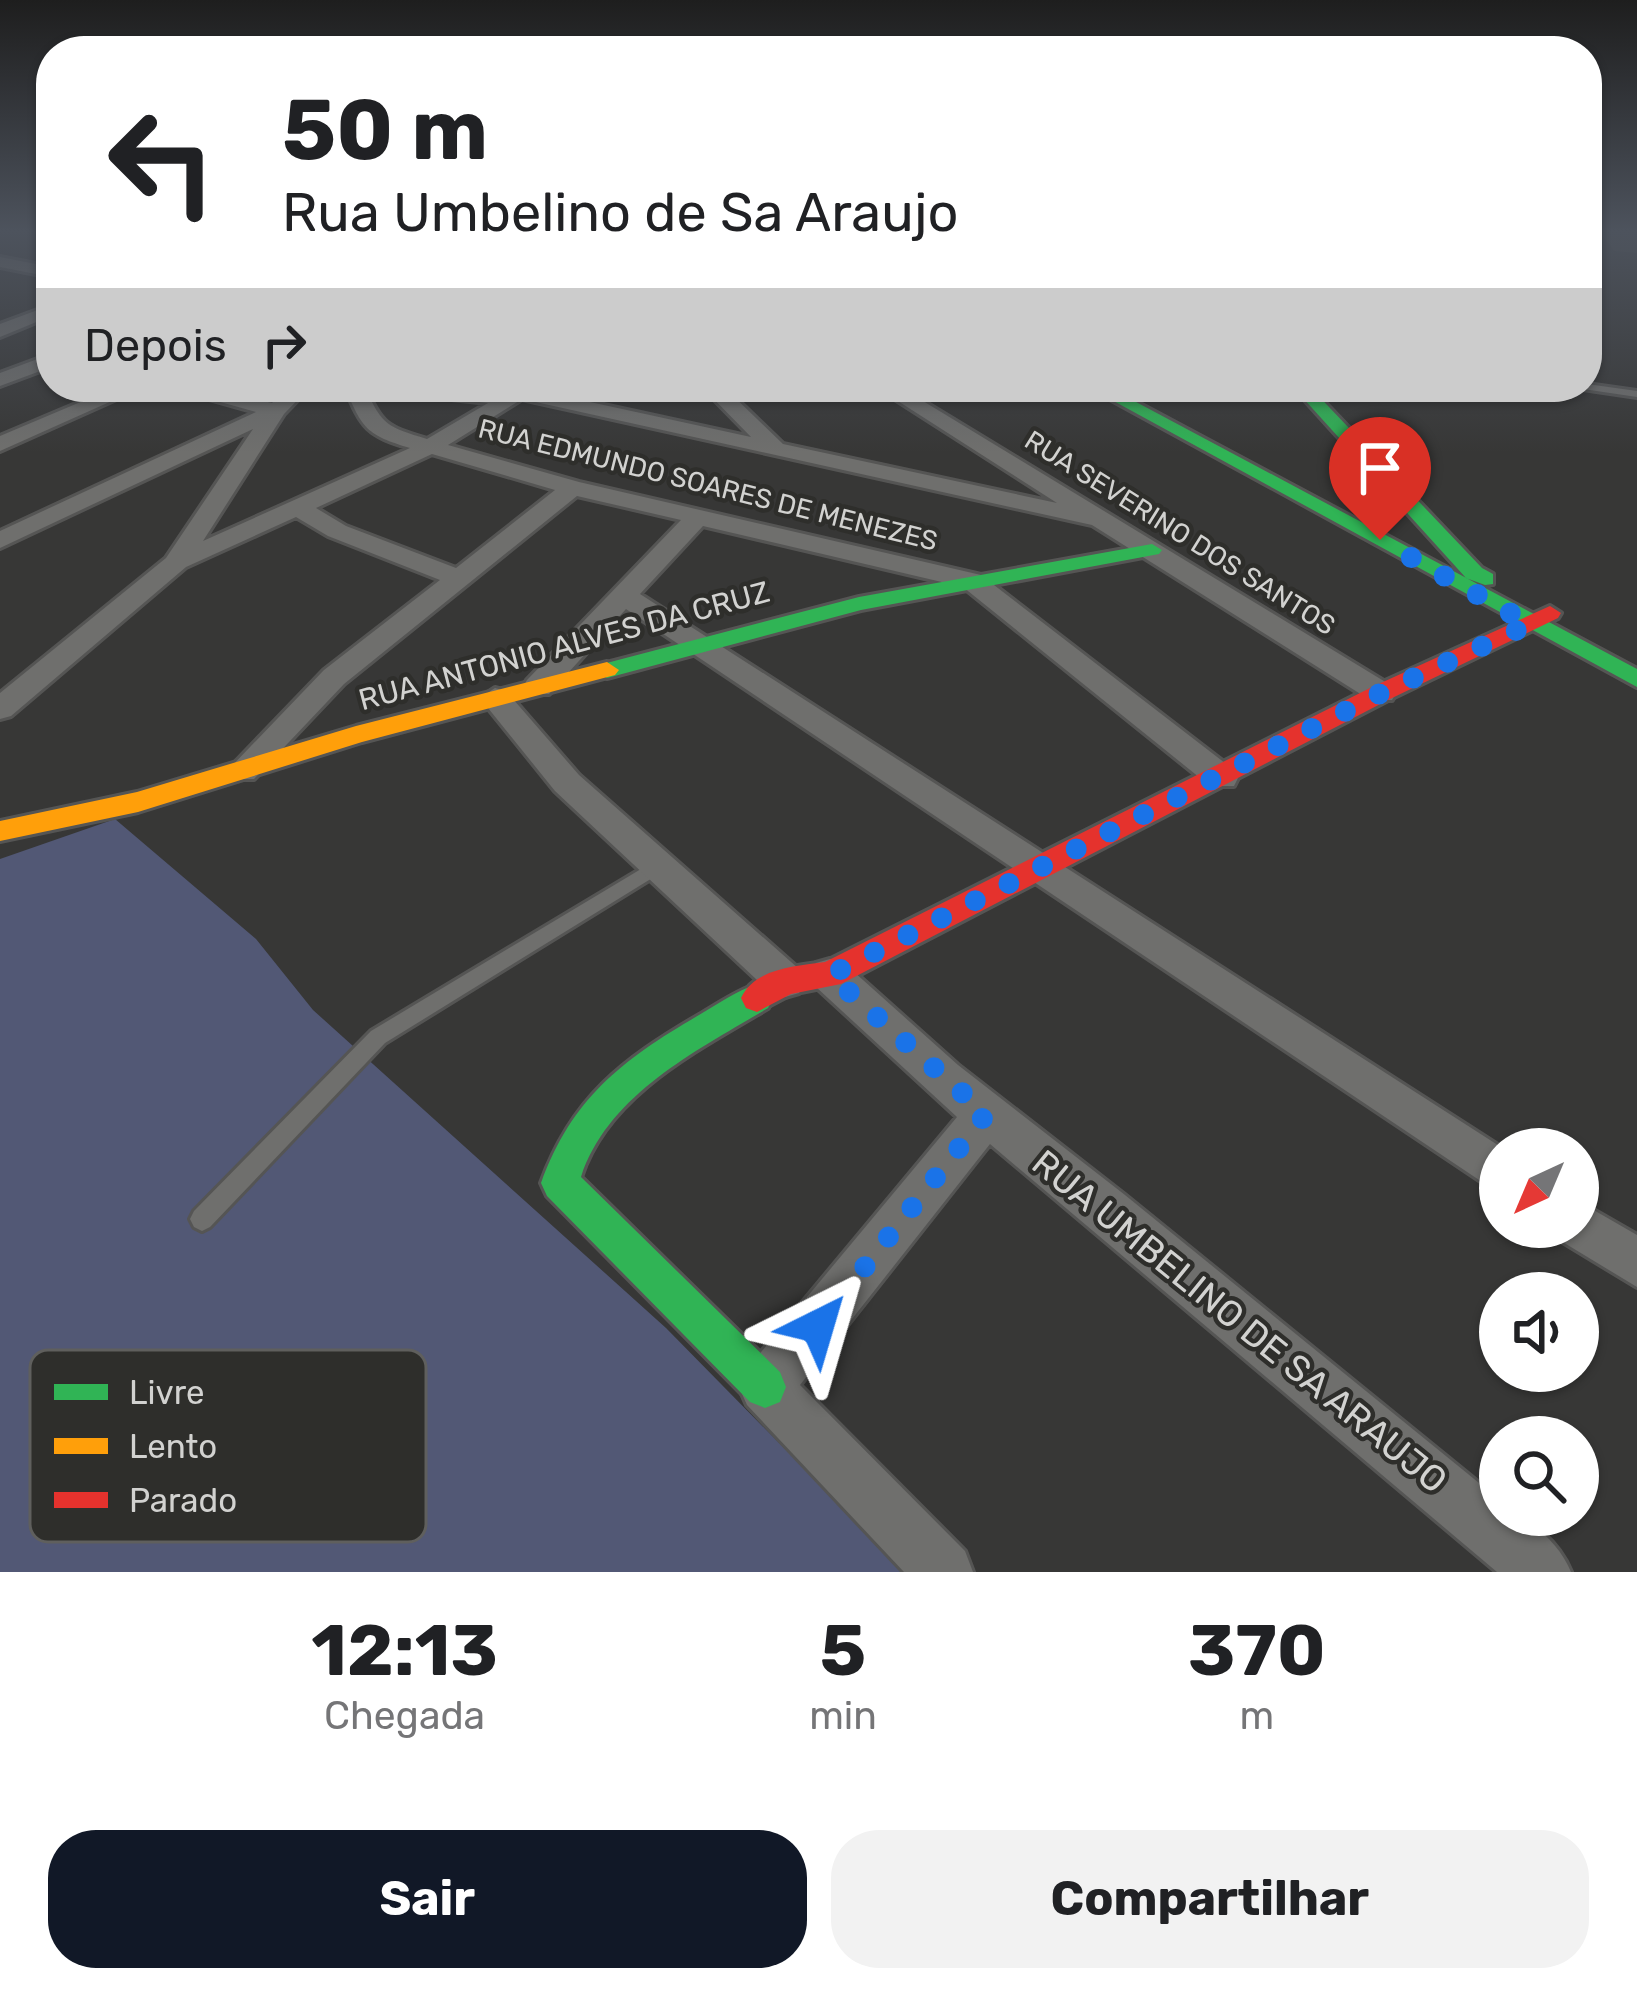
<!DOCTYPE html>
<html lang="pt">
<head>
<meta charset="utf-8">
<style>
  :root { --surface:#fff; --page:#f2f2f2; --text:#202124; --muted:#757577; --accent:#111827 }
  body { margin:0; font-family:Rubik,sans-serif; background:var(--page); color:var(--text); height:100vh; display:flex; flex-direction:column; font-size:45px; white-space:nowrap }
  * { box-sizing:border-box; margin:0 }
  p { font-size:39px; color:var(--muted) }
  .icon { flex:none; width:66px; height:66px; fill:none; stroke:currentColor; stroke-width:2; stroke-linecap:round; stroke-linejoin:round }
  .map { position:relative; height:1572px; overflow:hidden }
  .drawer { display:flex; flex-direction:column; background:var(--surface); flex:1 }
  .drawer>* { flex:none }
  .top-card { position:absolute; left:36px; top:36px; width:1566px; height:366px; border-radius:48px; box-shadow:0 3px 9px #0004; background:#fff; color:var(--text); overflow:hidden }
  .needle { width:78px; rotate:224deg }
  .tools { position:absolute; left:1479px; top:1128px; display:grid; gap:24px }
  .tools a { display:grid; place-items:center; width:120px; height:120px; border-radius:50%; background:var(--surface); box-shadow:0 3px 9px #0004; font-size:60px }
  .pin { position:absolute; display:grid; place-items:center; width:102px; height:102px; color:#fff; margin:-123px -51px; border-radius:50% 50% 50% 0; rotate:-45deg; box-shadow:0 0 12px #0007 }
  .pin .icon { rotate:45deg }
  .me { position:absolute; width:132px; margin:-66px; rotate:40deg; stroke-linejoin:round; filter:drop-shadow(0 0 9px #0008) }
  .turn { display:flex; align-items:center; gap:42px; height:252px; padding:0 48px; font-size:54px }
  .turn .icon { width:156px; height:156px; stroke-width:2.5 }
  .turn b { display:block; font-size:84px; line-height:102px }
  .then { display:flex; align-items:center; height:114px; padding:0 48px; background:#0003; gap:24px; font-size:45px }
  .eta { display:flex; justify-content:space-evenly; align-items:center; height:204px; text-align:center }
  .eta b { font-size:72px; font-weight:700; line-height:84px }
  .button { display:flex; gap:24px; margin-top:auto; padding:24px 48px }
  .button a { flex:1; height:138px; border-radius:48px; background:var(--accent); color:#fff; font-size:48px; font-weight:700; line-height:138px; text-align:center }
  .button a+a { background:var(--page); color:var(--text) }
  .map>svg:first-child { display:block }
  .green { fill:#525875 }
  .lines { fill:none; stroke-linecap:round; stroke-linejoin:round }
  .lane-casing { stroke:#555554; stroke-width:6 }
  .street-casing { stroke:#555554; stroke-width:6 }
  .fast-casing { stroke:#555554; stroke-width:6 }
  .slow-casing { stroke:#555554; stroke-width:6 }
  .jam-casing { stroke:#555554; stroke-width:6 }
  .lane { fill:#6f6f6d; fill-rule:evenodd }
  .street { fill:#6f6f6d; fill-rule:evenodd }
  .fast { fill:#30b455; fill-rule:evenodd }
  .slow { fill:#ff9f0a; fill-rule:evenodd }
  .jam { fill:#e5322d; fill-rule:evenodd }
  .wall { fill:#444543 }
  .route { stroke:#1a73e8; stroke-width:21; stroke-dasharray:0 37.8 }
  .labels { text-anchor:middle; stroke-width:9; stroke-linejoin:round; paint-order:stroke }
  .far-street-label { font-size:27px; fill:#d2d2d0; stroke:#2e2e2b }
  .street-label { font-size:30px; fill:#d2d2d0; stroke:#2e2e2b }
  .near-street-label { font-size:36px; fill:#d2d2d0; stroke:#2e2e2b }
  .key { fill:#2e2e2b; stroke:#5f5f5d; stroke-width:3 }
  .key-label { font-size:33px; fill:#d2d2d0 }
</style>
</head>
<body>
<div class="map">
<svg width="1637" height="1572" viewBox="0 0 1637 1572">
  <rect width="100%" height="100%" fill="#373736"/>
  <!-- green -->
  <path class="green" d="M115,819L256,939L313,1010L666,1328L906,1572H0V859Z"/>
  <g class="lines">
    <!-- lane casing -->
    <g class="lane-casing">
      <path id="lane" d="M1587,384L1637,391V397L1583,389L1582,387H1587Z
        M656,860L662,862L665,867L662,872L385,1043L210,1227L202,1231L194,1227L190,1219L194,1211L371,1031Z"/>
    </g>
    <!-- street casing -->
    <g class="street-casing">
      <path id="street" d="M0,257L51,267V277L0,267Z
        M51,305V316L0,337V324Z
        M51,354V367L0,386V373Z
        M116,387H143L0,451V436Z
        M167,387H203L272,403L288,387H310L284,414L203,541L410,448C367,435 362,429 345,387H365C382,426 388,427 427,439L488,403L397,393L387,387L490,391L521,387L751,437L702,387H724L783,444L1057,503L876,387H900L1392,686L1396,693L1392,700H1370L1092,525L522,399L448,445L579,482L981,575L1234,770L1238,778L1234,786H1210L963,587L703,526L640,594L1504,1149H1500V1194L626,609L549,694H527L523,687L527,680L681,520L577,496L344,684L254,779H232L227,771L324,670L440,580L328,536L296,517L186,567L11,716L0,719V693L166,558L253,429L0,548V531L256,412ZM432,454L555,490L456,568L346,526L316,508Z
        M495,688L506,691L579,775L799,969L805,981L799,993L785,997L771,993L555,791L480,698Z
        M830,959L844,963L958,1065L1125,1195L1500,1500V1515C1531,1515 1560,1545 1571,1572H1497L990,1144L800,1385L965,1551L973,1572H904L747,1405L739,1387L747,1369L957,1117L816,987L810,975L816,963Z
        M1578,1201L1637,1235V1287L1561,1241L1556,1227H1578Z"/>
    </g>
    <!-- fast casing -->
    <g class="fast-casing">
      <path id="fast" d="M1088,387H1108L1637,669V687Z
        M1293,387H1310L1482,568L1493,574V584L1485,585L1466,578Z
        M1152,544L1162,550L1159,554L861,610L607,678L595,670L599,665L859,597Z
        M757,984L768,988L773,998L768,1008C698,1050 608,1094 581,1177L780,1372L786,1387L780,1402L765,1408L750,1402L547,1196L541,1183C572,1098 622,1060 699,1015C718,1004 736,991 757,984Z"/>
    </g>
    <!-- slow casing -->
    <g class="slow-casing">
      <path id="slow" d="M607,662L619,670L615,675L362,742L138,812L0,841V821L137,792L356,726Z"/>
    </g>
    <!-- jam casing -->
    <g class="jam-casing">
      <path id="jam" d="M1550,606L1561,613L1558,618L1390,699L841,984L791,994L757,1012L746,1008L741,998C755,968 796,966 825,962L1372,687Z"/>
    </g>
    <!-- lane -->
    <use href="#lane" class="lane"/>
    <!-- street -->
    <use href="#street" class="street"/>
    <!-- fast -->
    <use href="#fast" class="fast"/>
    <!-- slow -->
    <use href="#slow" class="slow"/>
    <!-- jam -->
    <use href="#jam" class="jam"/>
  </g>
  <!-- wall -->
  <path class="wall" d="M1601,233H1637V253L1614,251Z"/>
  <!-- sky -->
  <linearGradient id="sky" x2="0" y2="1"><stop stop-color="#1e1e1e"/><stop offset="0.51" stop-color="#4d535d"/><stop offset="1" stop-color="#4d535d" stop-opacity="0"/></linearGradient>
  <rect width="1637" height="453" fill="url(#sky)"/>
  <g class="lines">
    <!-- route -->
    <path class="route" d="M818,1326L986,1114L830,975L1381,693L1530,624L1380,540"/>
  </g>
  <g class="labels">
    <!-- far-street labels -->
    <g class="far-street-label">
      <text transform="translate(708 485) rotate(14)" y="9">RUA EDMUNDO SOARES DE MENEZES</text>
      <text transform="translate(1180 533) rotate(32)" y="9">RUA SEVERINO DOS SANTOS</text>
    </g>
    <!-- street labels -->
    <g class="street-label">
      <text transform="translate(564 646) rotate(-15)" y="10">RUA ANTONIO ALVES DA CRUZ</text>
    </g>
    <!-- near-street labels -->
    <g class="near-street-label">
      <text transform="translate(1240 1321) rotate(39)" y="13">RUA UMBELINO DE SA ARAUJO</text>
    </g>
  </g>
  <!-- legend -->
  <rect x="30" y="1350" width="396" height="192" rx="18" class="key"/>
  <rect x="54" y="1384" width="54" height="16" fill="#30b455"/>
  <rect x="54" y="1438" width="54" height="16" fill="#ff9f0a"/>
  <rect x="54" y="1492" width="54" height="16" fill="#e5322d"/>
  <g class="key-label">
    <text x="129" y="1404">Livre</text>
    <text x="129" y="1458">Lento</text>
    <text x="129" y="1512">Parado</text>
  </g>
</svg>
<div class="tools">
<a><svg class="needle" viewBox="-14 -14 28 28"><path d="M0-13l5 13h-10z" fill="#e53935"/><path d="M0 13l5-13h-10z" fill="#757577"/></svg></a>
<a><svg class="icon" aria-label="sound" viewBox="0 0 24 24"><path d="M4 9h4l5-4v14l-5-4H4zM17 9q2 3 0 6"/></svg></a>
<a><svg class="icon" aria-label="search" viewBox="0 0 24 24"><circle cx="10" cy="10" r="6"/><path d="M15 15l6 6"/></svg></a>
</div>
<div class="pin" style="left:1380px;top:540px;background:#d93025"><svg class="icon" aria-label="arrive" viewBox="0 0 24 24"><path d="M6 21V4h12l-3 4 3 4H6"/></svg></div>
<svg class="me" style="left:818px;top:1326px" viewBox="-20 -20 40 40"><path d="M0-17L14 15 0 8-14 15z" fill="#1a73e8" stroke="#fff" stroke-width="4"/></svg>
<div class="top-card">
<div class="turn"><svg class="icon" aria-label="left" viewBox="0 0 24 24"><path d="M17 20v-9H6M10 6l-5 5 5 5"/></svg><div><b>50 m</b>Rua Umbelino de Sa Araujo</div></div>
<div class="then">Depois<svg class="icon" aria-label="right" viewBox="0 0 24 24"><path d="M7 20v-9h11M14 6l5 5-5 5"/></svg></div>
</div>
</div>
<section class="drawer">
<div class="eta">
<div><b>12:13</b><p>Chegada</p></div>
<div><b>5</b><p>min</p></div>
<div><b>370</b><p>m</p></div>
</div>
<div class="button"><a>Sair</a><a>Compartilhar</a></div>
</section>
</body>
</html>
